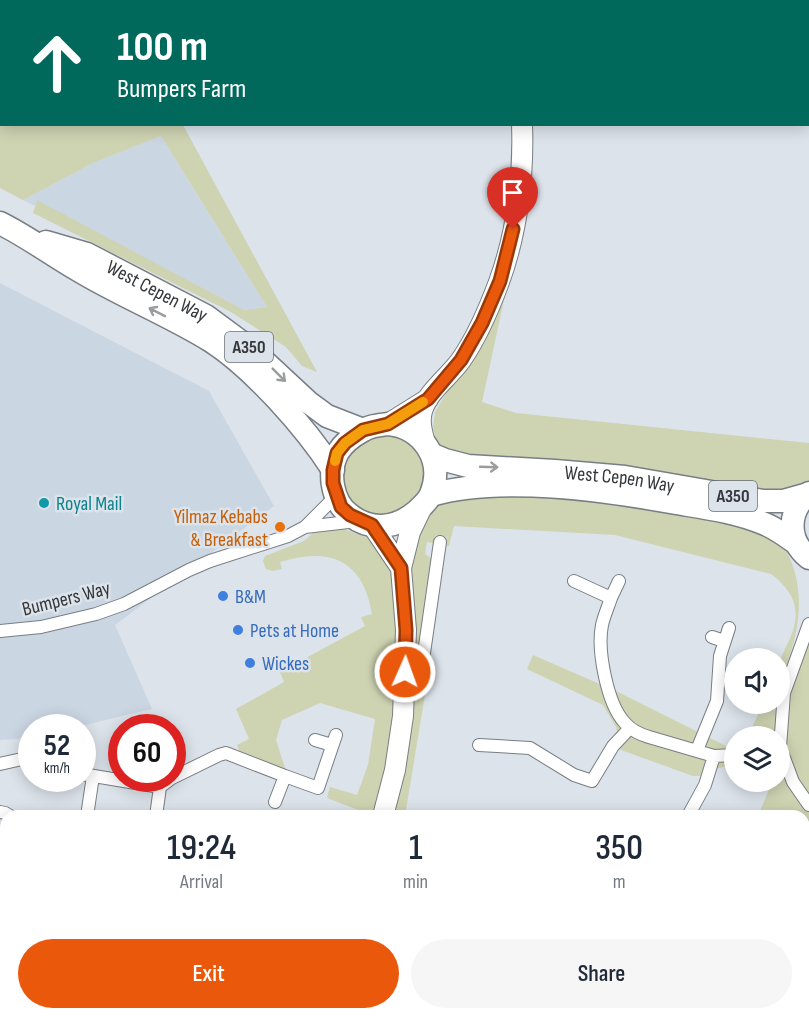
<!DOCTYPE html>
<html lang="en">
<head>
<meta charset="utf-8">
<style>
  :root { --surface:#fff; --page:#f6f6f7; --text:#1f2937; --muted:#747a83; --accent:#ea580c }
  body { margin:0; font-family:"Sofia Sans Condensed",sans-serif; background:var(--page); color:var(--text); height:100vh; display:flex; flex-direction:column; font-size:22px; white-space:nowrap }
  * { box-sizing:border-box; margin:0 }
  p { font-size:20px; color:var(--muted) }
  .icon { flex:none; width:33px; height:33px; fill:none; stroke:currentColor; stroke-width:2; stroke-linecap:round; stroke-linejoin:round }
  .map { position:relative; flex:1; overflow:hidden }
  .sheet { position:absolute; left:0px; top:810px; width:810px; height:210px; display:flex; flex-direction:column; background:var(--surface); border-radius:18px 18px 0 0; box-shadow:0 3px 15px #0003 }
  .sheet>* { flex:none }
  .top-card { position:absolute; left:0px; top:0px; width:810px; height:126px; box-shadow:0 3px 15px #0003; background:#00695c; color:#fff; overflow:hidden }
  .fabs { position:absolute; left:724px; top:648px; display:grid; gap:12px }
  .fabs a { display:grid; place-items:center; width:66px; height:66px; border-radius:50%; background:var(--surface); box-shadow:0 3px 15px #0003; font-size:30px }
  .speed { position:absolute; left:18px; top:714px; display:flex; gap:12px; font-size:30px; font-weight:700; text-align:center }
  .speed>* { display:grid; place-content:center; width:78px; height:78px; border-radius:50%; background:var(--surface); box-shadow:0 3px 15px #0003; line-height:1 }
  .speed small { font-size:15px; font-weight:400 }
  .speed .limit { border:9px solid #d22; background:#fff; color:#111 }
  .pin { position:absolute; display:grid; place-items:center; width:51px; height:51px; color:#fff; margin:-62px -26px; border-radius:50% 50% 50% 0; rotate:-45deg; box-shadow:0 0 6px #0007 }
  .pin .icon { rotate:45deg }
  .me { position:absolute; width:66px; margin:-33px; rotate:2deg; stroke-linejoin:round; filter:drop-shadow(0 0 4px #0008) }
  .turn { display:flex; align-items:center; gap:21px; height:126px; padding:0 18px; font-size:27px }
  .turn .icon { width:78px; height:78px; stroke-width:2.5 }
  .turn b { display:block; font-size:42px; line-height:51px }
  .eta { display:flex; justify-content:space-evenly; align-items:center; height:102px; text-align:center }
  .eta b { font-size:36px; font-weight:600; line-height:42px }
  .cta { display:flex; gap:12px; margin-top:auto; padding:12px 18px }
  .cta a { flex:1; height:69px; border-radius:36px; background:var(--accent); color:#fff; font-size:24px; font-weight:600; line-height:69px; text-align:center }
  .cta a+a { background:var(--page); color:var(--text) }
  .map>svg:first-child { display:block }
  .built { fill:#cbd6e3 }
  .green { fill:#ced3b2 }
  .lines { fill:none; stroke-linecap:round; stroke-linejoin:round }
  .street-casing { stroke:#787e84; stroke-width:14 }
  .primary-casing { stroke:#787e84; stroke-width:22 }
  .highway-casing { stroke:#787e84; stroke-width:25 }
  .street { stroke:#fff; stroke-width:12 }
  .primary { stroke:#fff; stroke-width:20 }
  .highway { stroke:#fff; stroke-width:22 }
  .oneway { stroke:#9a9c9d }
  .route-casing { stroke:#983908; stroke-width:15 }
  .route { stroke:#ea580c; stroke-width:10 }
  .slow { stroke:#f59e0b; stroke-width:10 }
  .culture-dot { fill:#0f9aa8; stroke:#dce3ea; stroke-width:2 }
  .food-dot { fill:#e8710a; stroke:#dce3ea; stroke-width:2 }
  .shop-dot { fill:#3f7fe0; stroke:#dce3ea; stroke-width:2 }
  .labels { text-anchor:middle; stroke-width:5; stroke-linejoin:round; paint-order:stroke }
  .shield { fill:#dce3ea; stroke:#676b70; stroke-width:1.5 }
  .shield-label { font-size:18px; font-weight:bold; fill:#35383b }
  .street-label { font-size:20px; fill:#35383b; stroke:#dce3ea }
  .culture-label { font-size:20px; fill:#0d838f; stroke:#dce3ea; text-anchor:start }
  .food-label { font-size:20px; fill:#c56008; stroke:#dce3ea; text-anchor:end }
  .shop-label { font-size:20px; fill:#366cbe; stroke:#dce3ea; text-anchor:start }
</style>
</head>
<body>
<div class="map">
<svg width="809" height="1020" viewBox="0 0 809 1020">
  <rect width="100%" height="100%" fill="#dce3ea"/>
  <!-- built -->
  <path class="built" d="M161,136L185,175L267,307L244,310L37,201L35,206L23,200L93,163Z
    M0,283L209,391L274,506L115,625L152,709L76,727L32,728L31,738L0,740Z"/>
  <!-- green -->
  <path class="green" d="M0,0H110L111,1L2,2V124L183,125L317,372L302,366L286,347L231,312L33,213L37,200L244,310L267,307L161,136L93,163L23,200L0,188Z
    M510,272L482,402L516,413L809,443V483L790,493L486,462L443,449L435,438L433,427L435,412L464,364Z
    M386,432L416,443L427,477C420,493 405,517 385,517C380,517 375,515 371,514C367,513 360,513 357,511C349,506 345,496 342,488C334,459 361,439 386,432Z
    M529,491L751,525C760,529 772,534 780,540C809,584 801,633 780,681C780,675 779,668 780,662C782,653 788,644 791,636C802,610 793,590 771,574L615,535L454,526L449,546H445L447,537L436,535L433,543L427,542L425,554L433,560L421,656L431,658L405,816H361V811L327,798L330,787L357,795L368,765L375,719L320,703L282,720L276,740L286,771L240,753L237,745L249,739L236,709L284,682L280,672L365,626L361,617L372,614C363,559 329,547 280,562L282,569L272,571L266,569L263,561L265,556L304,541L316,530L339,527L368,538L379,548L386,557L397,592L409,574L413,535L437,503Z
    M809,640V857L804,864V816H758L772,782H780V736H748L763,704H780Z
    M533,655L618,692L726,746L735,742V765L718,768L701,776H693L621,750L616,727L603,705L527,669Z
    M615,1014H730L718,1020H609Z"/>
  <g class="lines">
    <!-- street casing -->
    <g class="street-casing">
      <path id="street" d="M305,527L336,496
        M574,581L611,598C608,607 604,616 602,625C597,650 607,704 625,723C632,731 640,734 649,737L714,756L735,755
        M611,598L619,581
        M809,624L784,693L780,747L793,782L809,805
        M0,631L41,627L96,614L124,604L189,570L210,561L288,536L305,527L357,521
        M712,637L724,641
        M424,653L440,542
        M315,740L332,745
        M479,745L530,748L574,775L592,781L613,746L630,728
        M697,750L717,701L720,656L729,628
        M0,764L31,757
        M82,774L160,787L172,778
        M285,776L318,788L336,735
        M172,778L219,755L226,753L285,776L275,802
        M0,812L5,813L10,816
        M87,816L93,776
        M156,816L160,787
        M688,816L705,785L714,756
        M0,870L6,850
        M804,919L809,922L804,931
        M0,935H6
        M804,1001L809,1003
        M182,1020L183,1014"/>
    </g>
    <!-- primary casing -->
    <g class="primary-casing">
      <path id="primary" d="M515,0V2
        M388,424L428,399
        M425,443C422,432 419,422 422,411C428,391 449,377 461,360C477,337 489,309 499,282C517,233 524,176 522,124
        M372,525L401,568
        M383,816L395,770L403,716L406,630L401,568L410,532L422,507
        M307,1020L309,1014"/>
    </g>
    <!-- highway casing -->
    <g class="highway-casing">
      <g id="highway">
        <path d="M0,223C28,237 52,255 78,270C121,296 169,315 211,341C253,368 306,428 333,470"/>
        <path id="s1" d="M46,242L87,254L206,316L252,350L308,402L327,416L363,430"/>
        <path d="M388,424C422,427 445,460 431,494C429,500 422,506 417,511C397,528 372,532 350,515C332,502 327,472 338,452C343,444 353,436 362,431C369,426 379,425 388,424Z"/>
        <path id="s2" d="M433,455L445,460L468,466L555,471L625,477L763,501H783L808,494"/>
        <path d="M809,493C787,512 787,540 809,558"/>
        <path d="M431,495C501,475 604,490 676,503C706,508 737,512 765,524C777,529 786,536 796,543"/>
      </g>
    </g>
    <!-- street -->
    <use href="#street" class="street"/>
    <!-- primary -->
    <use href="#primary" class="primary"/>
    <!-- highway -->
    <use href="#highway" class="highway"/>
  </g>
  <!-- one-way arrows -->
  <defs><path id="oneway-shaft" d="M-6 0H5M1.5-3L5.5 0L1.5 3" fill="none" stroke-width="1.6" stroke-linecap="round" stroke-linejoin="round" transform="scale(1.5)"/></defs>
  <g class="oneway">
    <use href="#oneway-shaft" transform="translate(157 312) rotate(-153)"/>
    <use href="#oneway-shaft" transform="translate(279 375) rotate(45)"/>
    <use href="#oneway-shaft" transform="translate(489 467) rotate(2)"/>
  </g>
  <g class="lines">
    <!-- route casing -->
    <g class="route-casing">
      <path id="route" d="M405,672L406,630L401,568L372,525L350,515L341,507L333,483V470L337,453L345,443L363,430L388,424L428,399L461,360L482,323L500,281L513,229"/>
    </g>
    <!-- route -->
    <use href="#route" class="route"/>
    <!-- slow -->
    <path class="slow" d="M335,461L337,453L345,443L363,430L388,424L423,402"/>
  </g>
  <!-- markers -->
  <circle class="culture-dot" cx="44" cy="503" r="6"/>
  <circle class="food-dot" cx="280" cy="527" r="6"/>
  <g class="shop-dot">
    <circle cx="223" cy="596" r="6"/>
    <circle cx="238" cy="630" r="6"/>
    <circle cx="250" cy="663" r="6"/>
  </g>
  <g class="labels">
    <!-- shield labels -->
    <g class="shield">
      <rect x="225" y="332" width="48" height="30" rx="4.5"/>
      <rect x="709" y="481" width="48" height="30" rx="4.5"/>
    </g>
    <g class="shield-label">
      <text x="249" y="353">A350</text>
      <text x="733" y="502">A350</text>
    </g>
    <!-- street labels -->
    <g class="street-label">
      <text dy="7" stroke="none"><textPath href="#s1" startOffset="122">West Cepen Way</textPath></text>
      <text dy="7" stroke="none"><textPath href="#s2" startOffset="189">West Cepen Way</textPath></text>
      <text transform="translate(66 598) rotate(-14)" y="7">Bumpers Way</text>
    </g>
    <!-- culture labels -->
    <g class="culture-label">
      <text x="56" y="510">Royal Mail</text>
    </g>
    <!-- food labels -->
    <g class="food-label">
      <text x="268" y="523">Yilmaz Kebabs<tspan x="268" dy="23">&amp; Breakfast</tspan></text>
    </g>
    <!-- shop labels -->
    <g class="shop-label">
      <text x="235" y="603">B&amp;M</text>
      <text x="250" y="637">Pets at Home</text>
      <text x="262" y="670">Wickes</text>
    </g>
  </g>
</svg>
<div class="fabs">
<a><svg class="icon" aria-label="sound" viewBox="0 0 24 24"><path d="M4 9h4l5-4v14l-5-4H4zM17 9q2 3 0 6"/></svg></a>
<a><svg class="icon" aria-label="layers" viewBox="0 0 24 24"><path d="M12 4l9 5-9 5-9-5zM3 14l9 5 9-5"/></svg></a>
</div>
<div class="speed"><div>52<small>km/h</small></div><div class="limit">60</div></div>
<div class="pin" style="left:513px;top:229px;background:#d93025"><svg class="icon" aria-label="arrive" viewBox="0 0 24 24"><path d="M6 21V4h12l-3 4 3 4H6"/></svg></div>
<svg class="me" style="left:405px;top:672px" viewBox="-20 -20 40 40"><circle r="17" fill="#ea580c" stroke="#fff" stroke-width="3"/><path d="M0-11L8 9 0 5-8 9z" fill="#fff"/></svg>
<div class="top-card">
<div class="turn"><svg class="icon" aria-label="ahead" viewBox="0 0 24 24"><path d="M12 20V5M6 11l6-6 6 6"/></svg><div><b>100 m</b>Bumpers Farm</div></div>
</div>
<section class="sheet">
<div class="eta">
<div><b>19:24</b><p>Arrival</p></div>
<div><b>1</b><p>min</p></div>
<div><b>350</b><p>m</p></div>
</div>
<div class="cta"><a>Exit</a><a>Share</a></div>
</section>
</div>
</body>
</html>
